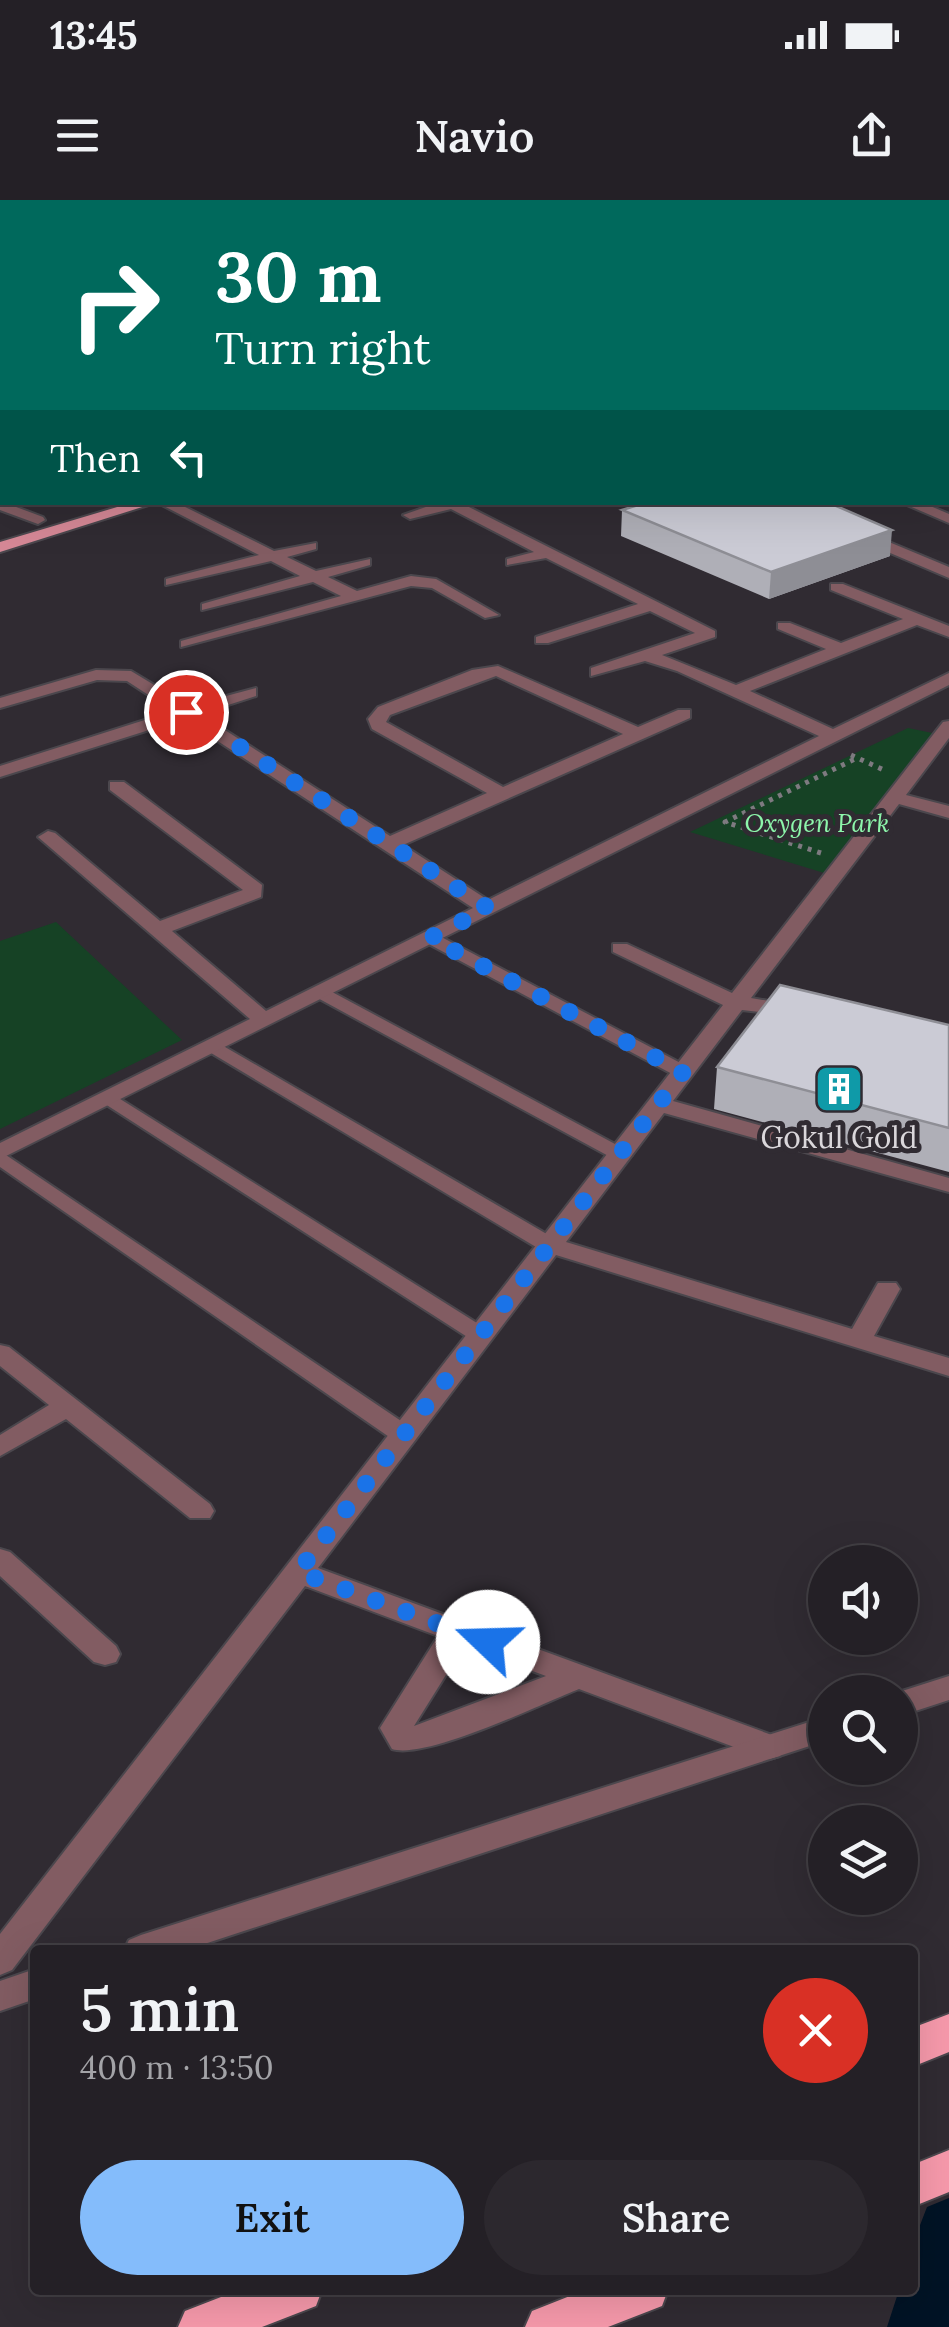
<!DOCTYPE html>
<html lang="en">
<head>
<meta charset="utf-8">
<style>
  :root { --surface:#242026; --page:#2c282e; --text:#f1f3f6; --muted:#a3a3a7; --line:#413e43; --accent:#84bcfb }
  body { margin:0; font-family:Lora,serif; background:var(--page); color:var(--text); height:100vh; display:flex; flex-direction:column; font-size:38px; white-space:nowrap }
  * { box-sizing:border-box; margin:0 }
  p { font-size:32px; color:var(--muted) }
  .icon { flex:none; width:55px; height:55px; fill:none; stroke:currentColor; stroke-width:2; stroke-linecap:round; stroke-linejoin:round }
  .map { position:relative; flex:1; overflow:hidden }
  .drawer { position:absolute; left:30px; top:1745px; width:888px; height:350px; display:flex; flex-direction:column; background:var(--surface); border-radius:10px; box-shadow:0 10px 40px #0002,0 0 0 2px var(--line) }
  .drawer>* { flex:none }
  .hud { position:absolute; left:0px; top:0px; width:950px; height:305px; box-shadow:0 10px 40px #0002,0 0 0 2px var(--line); background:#00695c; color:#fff; overflow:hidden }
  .buttons { position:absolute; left:808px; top:1345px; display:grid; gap:20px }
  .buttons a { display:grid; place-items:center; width:110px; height:110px; border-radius:50%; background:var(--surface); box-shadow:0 10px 40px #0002,0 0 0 2px var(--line); font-size:50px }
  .pin { position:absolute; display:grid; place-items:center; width:85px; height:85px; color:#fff; margin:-42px; border:5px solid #fff; border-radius:50%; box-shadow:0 2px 10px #0007 }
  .me { position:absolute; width:110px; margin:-55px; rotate:291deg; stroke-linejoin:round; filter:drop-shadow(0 0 8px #0008) }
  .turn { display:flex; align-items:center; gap:35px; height:210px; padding:0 50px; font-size:45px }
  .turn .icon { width:130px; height:130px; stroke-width:2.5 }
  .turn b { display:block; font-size:70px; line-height:85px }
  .then { display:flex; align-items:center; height:95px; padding:0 50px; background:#0003; gap:20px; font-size:38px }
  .round { display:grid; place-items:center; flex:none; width:105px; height:105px; border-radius:52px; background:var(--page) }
  .headline { display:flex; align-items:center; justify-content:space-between; height:170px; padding:0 50px }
  h1 { font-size:60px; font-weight:600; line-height:75px }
  .action { display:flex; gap:20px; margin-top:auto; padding:20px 50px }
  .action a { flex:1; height:115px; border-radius:60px; background:var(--accent); color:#111; font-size:40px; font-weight:600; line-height:115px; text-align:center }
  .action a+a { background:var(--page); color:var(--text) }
  .status { display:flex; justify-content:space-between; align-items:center; height:70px; padding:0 50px; background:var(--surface); direction:ltr }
  .status svg { height:28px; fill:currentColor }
  header { display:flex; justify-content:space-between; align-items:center; height:130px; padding:0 50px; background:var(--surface); font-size:45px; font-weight:600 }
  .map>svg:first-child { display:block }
  .green { fill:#164225 }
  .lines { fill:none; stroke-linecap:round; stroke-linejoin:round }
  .canal { fill:#001325; fill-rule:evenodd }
  .service-casing { stroke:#4b474d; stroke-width:4 }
  .minor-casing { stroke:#4b474d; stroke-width:4 }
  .tertiary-casing { stroke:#4b474d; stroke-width:4 }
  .primary-casing { stroke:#4b474d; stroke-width:4 }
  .motorway-casing { stroke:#4b474d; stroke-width:4 }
  .path { stroke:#7e7a80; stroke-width:5; stroke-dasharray:4 6; stroke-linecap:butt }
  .service { fill:#825c62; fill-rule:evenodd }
  .minor { fill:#825c62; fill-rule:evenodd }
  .tertiary { fill:#825c62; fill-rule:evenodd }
  .primary { fill:#d58896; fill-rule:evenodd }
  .motorway { fill:#f699ab; fill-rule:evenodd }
  .wall { fill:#afafb7 }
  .shaded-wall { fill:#8e8e95 }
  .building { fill:#cbcbd5; stroke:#8e8e95; stroke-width:2.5 }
  .route { stroke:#1a73e8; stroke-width:18; stroke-dasharray:0 32.4 }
  .labels { text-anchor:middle; stroke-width:10; stroke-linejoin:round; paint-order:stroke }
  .far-park-label { font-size:25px; font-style:italic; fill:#8df6ab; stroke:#302b32 }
  .poi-label { font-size:30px; fill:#dad7db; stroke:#302b32 }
</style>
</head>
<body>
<div class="status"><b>13:45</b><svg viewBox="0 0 49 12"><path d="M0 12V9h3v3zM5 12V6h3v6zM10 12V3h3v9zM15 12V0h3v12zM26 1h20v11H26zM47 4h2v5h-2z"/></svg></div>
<header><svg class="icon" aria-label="menu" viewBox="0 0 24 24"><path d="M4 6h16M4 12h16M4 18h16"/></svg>Navio<svg class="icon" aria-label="share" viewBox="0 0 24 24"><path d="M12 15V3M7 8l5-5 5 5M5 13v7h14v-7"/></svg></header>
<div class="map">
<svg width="949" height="2127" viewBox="0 0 949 2127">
  <rect width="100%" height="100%" fill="#302b32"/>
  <!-- green -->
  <path class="green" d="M908,528L942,535L834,676L690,632Z
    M56,722L182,840L0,929V741Z"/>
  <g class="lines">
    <!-- canal -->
    <path class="canal" d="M949,1998V2127H887L899,2090H912V2046L927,2007Z"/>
    <!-- service casing -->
    <g class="service-casing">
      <path id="service" d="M430,731L690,868L693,872L683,878L676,876L423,741V733Z
        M321,786L628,951L632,955L621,961L614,959L314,796V788Z
        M213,840L557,1040L560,1045L549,1052L541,1050L206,850L203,846Z
        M109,892L488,1130L492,1135L488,1140H472L102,902L99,898L102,894Z
        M0,951L413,1229L416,1235L413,1241H395L0,967Z"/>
    </g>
    <!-- minor casing -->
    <g class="minor-casing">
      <path id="minor" d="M122,0H141L142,2H125Z
        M2,126V134L0,135V127Z
        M948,242H949V250H948Z
        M948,277H949V286H948Z
        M0,301L43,317L45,320L38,324L0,310Z
        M156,302H175L274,351L316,343V349L287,357L316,371L370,359V365L328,377L357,391L411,376L436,379L499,415L485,418L432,388L411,386L181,447V441L341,396L313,382L202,410V404L300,376L271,361L166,385V379L259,355Z
        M440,302H459L715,431V437L662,455L736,485L826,449L778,429V423H790L841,443L903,419L831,390V384H843L949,426V437L917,425L750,491L833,529L949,473V485L0,959V943L250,819L38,637L48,631L55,633L160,721L243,690L110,590V582H124L262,685L261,697L172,731L266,811L473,708L184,519L0,577V566L173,511L127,481L97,480L0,508V498L96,470L131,471L189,506L256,488V496L200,514L390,636L487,593L372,529L368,519L378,507L472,470L498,466L638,527L678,510H690V518L403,645L488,700L819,536L677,471L645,461L591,476V468L695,433L650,411L548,443H536V437L638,404L546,358L507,365V359L534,352L451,309L410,319L403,315ZM496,476L623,534L503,587L386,522L390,515Z
        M900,302H921L949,314V323Z
        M855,332H865L949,367V378L855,338Z
        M949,521V538L906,595L949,606V618L899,604L751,798L805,807L808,812L805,817L742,810L673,901L949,978V992L664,913L566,1042L852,1129L878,1083H896L900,1089L874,1136L949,1158V1176L556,1055L318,1368L780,1538L785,1547L780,1556L769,1559L758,1556L579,1489C541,1504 426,1560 392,1549L380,1528L438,1436L305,1386L12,1770L0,1775V1734L723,805L613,752V744H627L732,793L943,522ZM464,1446L546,1476L414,1526Z
        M0,1145L9,1147L210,1304L214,1311L210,1318H190L66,1219L0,1256V1235L49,1205L0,1166Z
        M0,1349L10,1352L116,1446L120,1454L116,1462L105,1465L94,1462L0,1376Z"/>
    </g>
    <!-- tertiary casing -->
    <g class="tertiary-casing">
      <path id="tertiary" d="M0,4H2V11H0Z
        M948,50H949V56H948Z
        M949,1476V1500L900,1516L899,1492Z
        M825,1517V1541L186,1750H124L129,1740L141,1735Z
        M35,1769V1799L0,1811V1781Z"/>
    </g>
    <!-- primary casing -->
    <g class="primary-casing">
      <path id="primary" d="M948,39H949V45H948Z
        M134,302H158L0,352V342Z"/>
    </g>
    <!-- motorway casing -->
    <g class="motorway-casing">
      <path id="motorway" d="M949,1814V1852L912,1867V1828Z
        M949,1950V1992L912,2007V1965Z
        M239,2090H322L316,2106L262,2127H178L185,2111Z
        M585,2090H668L662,2106L608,2127H525L532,2111Z"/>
    </g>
    <!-- path -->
    <path class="path" d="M851,555L886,571
      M821,653L725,622L857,558"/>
    <!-- service -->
    <use href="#service" class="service"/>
    <!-- minor -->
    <use href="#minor" class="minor"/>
    <!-- tertiary -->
    <use href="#tertiary" class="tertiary"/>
    <!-- primary -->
    <use href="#primary" class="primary"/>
    <!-- motorway -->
    <use href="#motorway" class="motorway"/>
  </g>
  <!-- wall -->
  <path class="wall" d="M622,310L890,356L769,399L621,336Z
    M949,825V972L714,909L717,867Z"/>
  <!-- shaded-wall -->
  <path class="shaded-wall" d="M892,330L890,356L769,399L771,372Z"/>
  <!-- building -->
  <path class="building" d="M648,302H827L892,330L771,372L622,310Z
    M780,785L949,825V928L717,867Z"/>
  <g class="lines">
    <!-- route -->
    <path class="route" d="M186,512L488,708L430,738L683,872L298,1372L488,1442"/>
  </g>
  <!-- icons -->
  <defs>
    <g id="building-square" transform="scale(2.5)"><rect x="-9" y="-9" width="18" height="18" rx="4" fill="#0f9aa8" stroke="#302b32"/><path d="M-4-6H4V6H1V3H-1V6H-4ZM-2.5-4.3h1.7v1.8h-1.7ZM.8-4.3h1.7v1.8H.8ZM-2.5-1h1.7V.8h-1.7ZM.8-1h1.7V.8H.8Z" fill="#fff"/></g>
  </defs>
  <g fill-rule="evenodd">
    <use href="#building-square" x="839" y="889"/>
  </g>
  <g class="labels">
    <!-- far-park labels -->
    <g class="far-park-label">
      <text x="817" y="632">Oxygen Park</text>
    </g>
    <!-- poi labels -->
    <g class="poi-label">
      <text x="839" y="948">Gokul Gold</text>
    </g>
  </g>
</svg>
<div class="buttons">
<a><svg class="icon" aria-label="sound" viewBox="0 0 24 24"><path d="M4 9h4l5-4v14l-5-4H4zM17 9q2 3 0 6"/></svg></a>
<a><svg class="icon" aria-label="search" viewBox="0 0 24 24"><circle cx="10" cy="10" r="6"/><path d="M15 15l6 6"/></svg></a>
<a><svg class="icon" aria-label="layers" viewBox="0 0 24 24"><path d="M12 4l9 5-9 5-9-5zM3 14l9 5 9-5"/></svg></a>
</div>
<div class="pin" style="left:186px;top:512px;background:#d93025"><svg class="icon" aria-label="arrive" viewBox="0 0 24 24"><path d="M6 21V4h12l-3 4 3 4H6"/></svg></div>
<svg class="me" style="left:488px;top:1442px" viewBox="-20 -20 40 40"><circle r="19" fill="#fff"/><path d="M0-13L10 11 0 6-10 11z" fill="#1a73e8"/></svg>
<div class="hud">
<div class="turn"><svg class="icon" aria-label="right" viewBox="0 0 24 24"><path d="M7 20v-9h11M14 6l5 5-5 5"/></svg><div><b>30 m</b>Turn right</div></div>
<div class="then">Then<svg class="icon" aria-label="left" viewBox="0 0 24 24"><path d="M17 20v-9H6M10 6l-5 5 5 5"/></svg></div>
</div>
<section class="drawer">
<div class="headline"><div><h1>5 min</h1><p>400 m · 13:50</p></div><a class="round" style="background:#d93025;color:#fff"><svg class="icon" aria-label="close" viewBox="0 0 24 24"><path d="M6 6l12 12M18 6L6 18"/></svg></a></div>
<div class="action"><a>Exit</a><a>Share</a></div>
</section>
</div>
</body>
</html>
